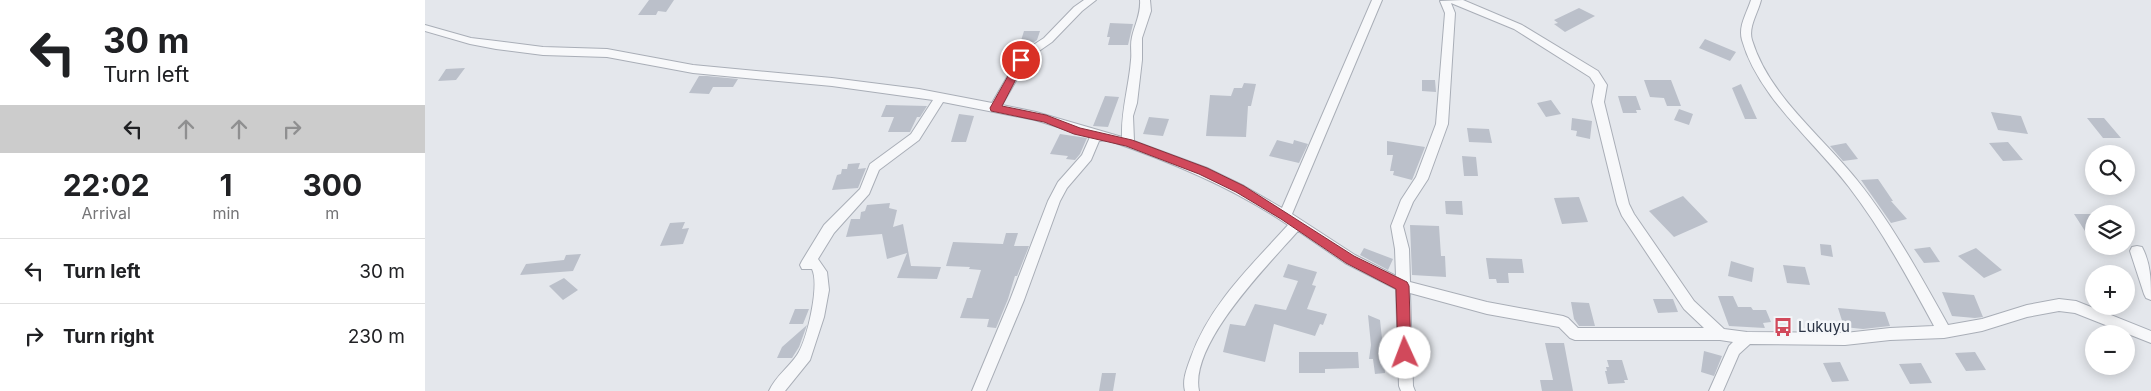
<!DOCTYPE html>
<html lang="en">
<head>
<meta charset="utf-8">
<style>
  :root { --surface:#fff; --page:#f6f6f6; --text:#202124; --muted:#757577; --line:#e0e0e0 }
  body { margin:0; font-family:Inter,sans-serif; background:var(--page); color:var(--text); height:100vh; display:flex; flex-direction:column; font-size:19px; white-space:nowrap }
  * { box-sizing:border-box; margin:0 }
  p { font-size:16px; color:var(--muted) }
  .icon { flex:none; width:28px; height:28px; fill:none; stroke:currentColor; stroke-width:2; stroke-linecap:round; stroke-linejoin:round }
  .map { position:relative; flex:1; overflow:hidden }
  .drawer { display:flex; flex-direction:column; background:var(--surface); width:425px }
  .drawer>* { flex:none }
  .top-card { background:#fff; color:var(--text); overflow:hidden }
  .controls { position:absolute; left:1660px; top:145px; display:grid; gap:10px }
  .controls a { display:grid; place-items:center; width:50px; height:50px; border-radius:50%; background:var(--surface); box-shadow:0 2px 12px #0003; font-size:25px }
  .pin { position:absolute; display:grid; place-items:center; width:42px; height:42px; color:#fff; margin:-21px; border:2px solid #fff; border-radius:50%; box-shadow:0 1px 5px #0007 }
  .me { position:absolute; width:55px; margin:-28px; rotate:358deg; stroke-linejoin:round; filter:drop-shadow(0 0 4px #0008) }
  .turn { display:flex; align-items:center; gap:18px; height:105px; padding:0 20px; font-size:22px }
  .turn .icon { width:65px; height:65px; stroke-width:2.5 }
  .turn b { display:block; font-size:35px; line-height:42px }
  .lanes { display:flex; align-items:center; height:48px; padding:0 20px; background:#0003; justify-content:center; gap:25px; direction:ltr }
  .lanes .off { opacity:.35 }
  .eta { display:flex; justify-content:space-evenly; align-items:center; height:85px; text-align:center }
  .eta b { font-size:30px; font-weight:700; line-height:35px }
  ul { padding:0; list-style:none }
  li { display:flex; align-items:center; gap:15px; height:65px; padding:0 20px; border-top:1px solid var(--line) }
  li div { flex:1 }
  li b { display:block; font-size:19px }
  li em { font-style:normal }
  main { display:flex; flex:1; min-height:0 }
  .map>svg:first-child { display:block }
  .building { fill:#bbc0ca }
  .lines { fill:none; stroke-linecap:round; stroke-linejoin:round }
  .street-casing { stroke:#a9aeb7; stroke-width:2 }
  .street { fill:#f7f8fa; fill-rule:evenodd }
  .route { fill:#d1495b; stroke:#882f3b }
  .labels { text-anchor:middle; stroke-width:5; stroke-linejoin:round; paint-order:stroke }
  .poi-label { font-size:15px; fill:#2b3445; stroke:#f4f6f9; text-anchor:start }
</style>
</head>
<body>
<main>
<section class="drawer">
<div class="top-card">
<div class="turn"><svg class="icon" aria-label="left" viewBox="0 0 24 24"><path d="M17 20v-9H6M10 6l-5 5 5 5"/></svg><div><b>30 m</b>Turn left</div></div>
<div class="lanes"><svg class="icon" aria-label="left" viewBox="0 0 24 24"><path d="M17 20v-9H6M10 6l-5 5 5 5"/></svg><svg class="icon off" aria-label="ahead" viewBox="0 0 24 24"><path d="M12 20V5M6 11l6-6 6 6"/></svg><svg class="icon off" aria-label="ahead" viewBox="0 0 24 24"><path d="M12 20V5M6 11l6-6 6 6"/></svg><svg class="icon off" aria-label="right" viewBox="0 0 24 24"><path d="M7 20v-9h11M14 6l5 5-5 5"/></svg></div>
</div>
<div class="eta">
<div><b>22:02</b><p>Arrival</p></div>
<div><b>1</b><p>min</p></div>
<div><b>300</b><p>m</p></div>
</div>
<ul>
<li><svg class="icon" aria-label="left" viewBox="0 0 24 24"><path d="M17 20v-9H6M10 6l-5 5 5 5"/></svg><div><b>Turn left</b></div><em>30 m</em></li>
<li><svg class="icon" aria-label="right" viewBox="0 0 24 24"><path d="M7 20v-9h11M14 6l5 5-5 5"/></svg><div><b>Turn right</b></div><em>230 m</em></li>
</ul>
</section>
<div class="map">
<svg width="1726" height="391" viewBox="0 0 1726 391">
  <rect width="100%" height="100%" fill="#e4e7ec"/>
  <!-- building -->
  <path class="building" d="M224,0H249L241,12L233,11L231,15H213Z
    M1154,8L1170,16L1140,32L1129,24L1133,23L1129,20Z
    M685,23L708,24L703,45H683L685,37H682Z
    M599,31H615L612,40L602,47H594Z
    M1280,39L1311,52L1305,61L1274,48Z
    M40,68L31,80L13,81L21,69Z
    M274,76H282L313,79L308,87H288L284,94L264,93Z
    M997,80H1010L1011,92L997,91Z
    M1219,80H1246L1256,106H1242L1239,98L1225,97Z
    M819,83L831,84L826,106H823L821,137L781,136L785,95L806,96L809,88H817Z
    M1316,84L1332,119H1320L1307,88Z
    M680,96L694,97L683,127L668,126Z
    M1193,96H1211L1216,110H1211L1212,113H1198Z
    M1126,100L1136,114L1121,117L1112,103Z
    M461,105L502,106L495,117H492L485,132H463L469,117H456Z
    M1254,109L1268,114L1264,125L1249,120Z
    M1566,112L1596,116L1603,134L1573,130Z
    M534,114L549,116L541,142H526Z
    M724,117L744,119L738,136L718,134Z
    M1147,118L1167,121L1165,139L1151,136L1152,131L1146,130Z
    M1662,118H1679L1696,138H1678Z
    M1042,128L1064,129L1067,143L1044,142Z
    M635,134L662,138L655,154L650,160L641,159L643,156L625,154Z
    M852,140L868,144L869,140L883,144L874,163L844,156Z
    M962,141L1000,147L987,180L968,175L969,171H965L968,155H962Z
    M1583,142L1598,160L1578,161L1564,143Z
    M1421,143L1433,159L1418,161L1405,146Z
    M1037,156L1051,157L1053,176H1039Z
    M435,163L433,169L441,168L433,188L407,190L412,175L416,174L417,169H422L423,164Z
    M1453,179L1468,201H1466L1482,219L1466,223L1436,180Z
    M1258,196L1283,222L1249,237L1224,211Z
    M1154,197L1163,222L1137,224L1129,198Z
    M1020,201H1037L1038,215L1021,214Z
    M465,203L464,208L472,210L468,227L478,224L486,266L516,267L512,279L472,278L482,253L462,259L457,234L421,237L426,219H435L436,212L440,211L442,205Z
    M1649,214H1669V245Z
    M260,222L257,229L264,228L258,244L235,246L245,223Z
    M985,225L1014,226L1016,256H1020L1021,277L987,275Z
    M581,233H593L589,246H604L592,276H590L583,299L571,328L562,327L564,319L535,318L542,298H547L556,270L544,269L545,267L521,266L528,242L578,244Z
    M1395,244L1406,245L1408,257L1396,255Z
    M1505,247L1515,262L1499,263L1489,249Z
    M939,248L968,259L963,270L935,255Z
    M1551,248L1577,270L1559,278L1533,256Z
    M156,254L148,271L95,275L101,264L139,260L141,255Z
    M1061,258L1097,259L1099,273H1083L1084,283H1072L1071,279H1064Z
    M1306,261L1329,268L1327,282L1303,276Z
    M863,264L892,272L887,285L891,286L882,309L902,314L898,325L895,324L890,336L849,324L840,362L798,352L805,324L820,326L830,304L861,310L873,281L858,277Z
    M1358,265L1380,267L1385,285L1362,283Z
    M139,278L153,290L138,300L124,286Z
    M1517,292L1549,295L1558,317L1550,318L1527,316Z
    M1293,296H1308L1313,307H1326L1328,310H1341L1346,322L1338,323L1340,328L1304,326Z
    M1228,299H1248L1253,312L1233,313Z
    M1146,302L1164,303L1170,326H1154L1149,319Z
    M1413,308L1460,312L1465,326L1438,329L1419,327Z
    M370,309H384L378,324H364Z
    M943,315L955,320L958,348H963L964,359H959L960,373L950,374L948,359H944L946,345Z
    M382,325L374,347L367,358H352L357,347Z
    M1120,343H1139L1148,391H1117L1115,380H1128Z
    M1279,351L1297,356L1289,376L1276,372Z
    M874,352H933L934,368L900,369V373H874Z
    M1550,352L1561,370L1541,371L1530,353Z
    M1182,360H1197L1203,380H1199L1200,383L1183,384L1180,371H1182L1181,367H1184Z
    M1415,362L1424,381L1407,382L1398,363Z
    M1496,363L1507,383L1485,384L1474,364Z
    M677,373H691L688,391H674Z"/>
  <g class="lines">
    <!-- street casing -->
    <g class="street-casing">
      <path id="street" d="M659,0H671L657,11L627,42L604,58L577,105L611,112L697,137C696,111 704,86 706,60C707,53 705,45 707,37C710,24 716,14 715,0H725L726,11L717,38V60L712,103L708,116L709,141L782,168L819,186L857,208L947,0H957L867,214L930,255L971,276L970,249L966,226L976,200L991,177L1011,124L1020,13L1015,1L1038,0L1097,25L1173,71L1182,85L1179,102L1204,204L1209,214L1269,301L1299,329L1322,332L1420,333L1465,328L1509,326C1483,278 1457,230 1424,187C1389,141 1333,97 1317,40C1313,26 1322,13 1326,0H1336C1333,13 1323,27 1327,40C1344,96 1397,136 1432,180C1468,225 1495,275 1523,325L1557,319L1602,305L1634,299L1651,301L1726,331V343L1650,313L1634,311L1602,317L1557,331L1519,338L1465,340L1420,345L1325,344L1314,354L1298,391H1284L1304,346L1308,342L1295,340H1150L1145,338L1134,327L1062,314L985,293L988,386L990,391H976L974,386L971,289L920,263L873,231C844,264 764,344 774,391H760C757,380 762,368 766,357C785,304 826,266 863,225C807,187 746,162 682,140L674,141L666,160L642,188L635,201L599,300L561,391H547L585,300L623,201L633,182L657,155L665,137L610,120L518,102L494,140L454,170L444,194L409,233L393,259L402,272L404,290L399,317L385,360L360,391H344C350,377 364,367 372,355C382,341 395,285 387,269H377L375,265L377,261L399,225L435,189L445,164L486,134L508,100L407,86L268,73L182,57L118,55L71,49L45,44L0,31V25L46,38L71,41L118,47L182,49L268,65L407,78L494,89L567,103L596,53L619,38L649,7ZM1026,3L1089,29L1165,77L1170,85L1167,102L1192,204L1197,216L1259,309L1279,328H1153L1143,318L1138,316L1062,302L985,282L984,249L978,226L988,202L1003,179L1023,124L1030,13Z
        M1712,246L1717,247C1726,264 1726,281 1726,300L1721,298L1719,294L1705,251L1707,247Z"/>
    </g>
    <!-- street -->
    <use href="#street" class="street"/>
  </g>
  <!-- route -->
  <path class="route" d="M596,57L601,60L577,106L621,115L655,128L707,140L782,168L819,186L929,256L982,282L984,286L986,353L984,357L980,358L975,357L973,353L971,289L921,263L856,219L811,192L774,174L701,146L649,134L619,122L566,111L565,108L592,60Z"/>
  <!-- icons -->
  <defs>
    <g id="bus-bare" transform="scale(1.5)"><path d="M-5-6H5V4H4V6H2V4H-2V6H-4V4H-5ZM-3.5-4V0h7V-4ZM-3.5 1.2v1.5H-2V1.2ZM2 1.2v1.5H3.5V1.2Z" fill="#d1495b" stroke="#f4f6f9" stroke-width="2.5" paint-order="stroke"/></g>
  </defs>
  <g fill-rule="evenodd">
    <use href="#bus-bare" x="1358" y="327"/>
  </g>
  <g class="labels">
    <!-- poi labels -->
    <g class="poi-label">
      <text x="1373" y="332">Lukuyu</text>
    </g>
  </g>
</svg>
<div class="controls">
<a><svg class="icon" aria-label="search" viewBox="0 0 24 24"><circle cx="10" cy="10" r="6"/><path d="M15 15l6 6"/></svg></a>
<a><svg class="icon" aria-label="layers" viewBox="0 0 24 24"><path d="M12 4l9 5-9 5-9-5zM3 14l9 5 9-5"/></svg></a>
<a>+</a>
<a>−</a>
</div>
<div class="pin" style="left:596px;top:60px;background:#d93025"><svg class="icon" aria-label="arrive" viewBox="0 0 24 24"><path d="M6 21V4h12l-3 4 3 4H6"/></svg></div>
<svg class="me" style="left:980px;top:353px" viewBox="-20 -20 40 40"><circle r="19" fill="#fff"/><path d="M0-13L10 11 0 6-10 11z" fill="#d1495b"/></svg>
</div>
</main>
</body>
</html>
